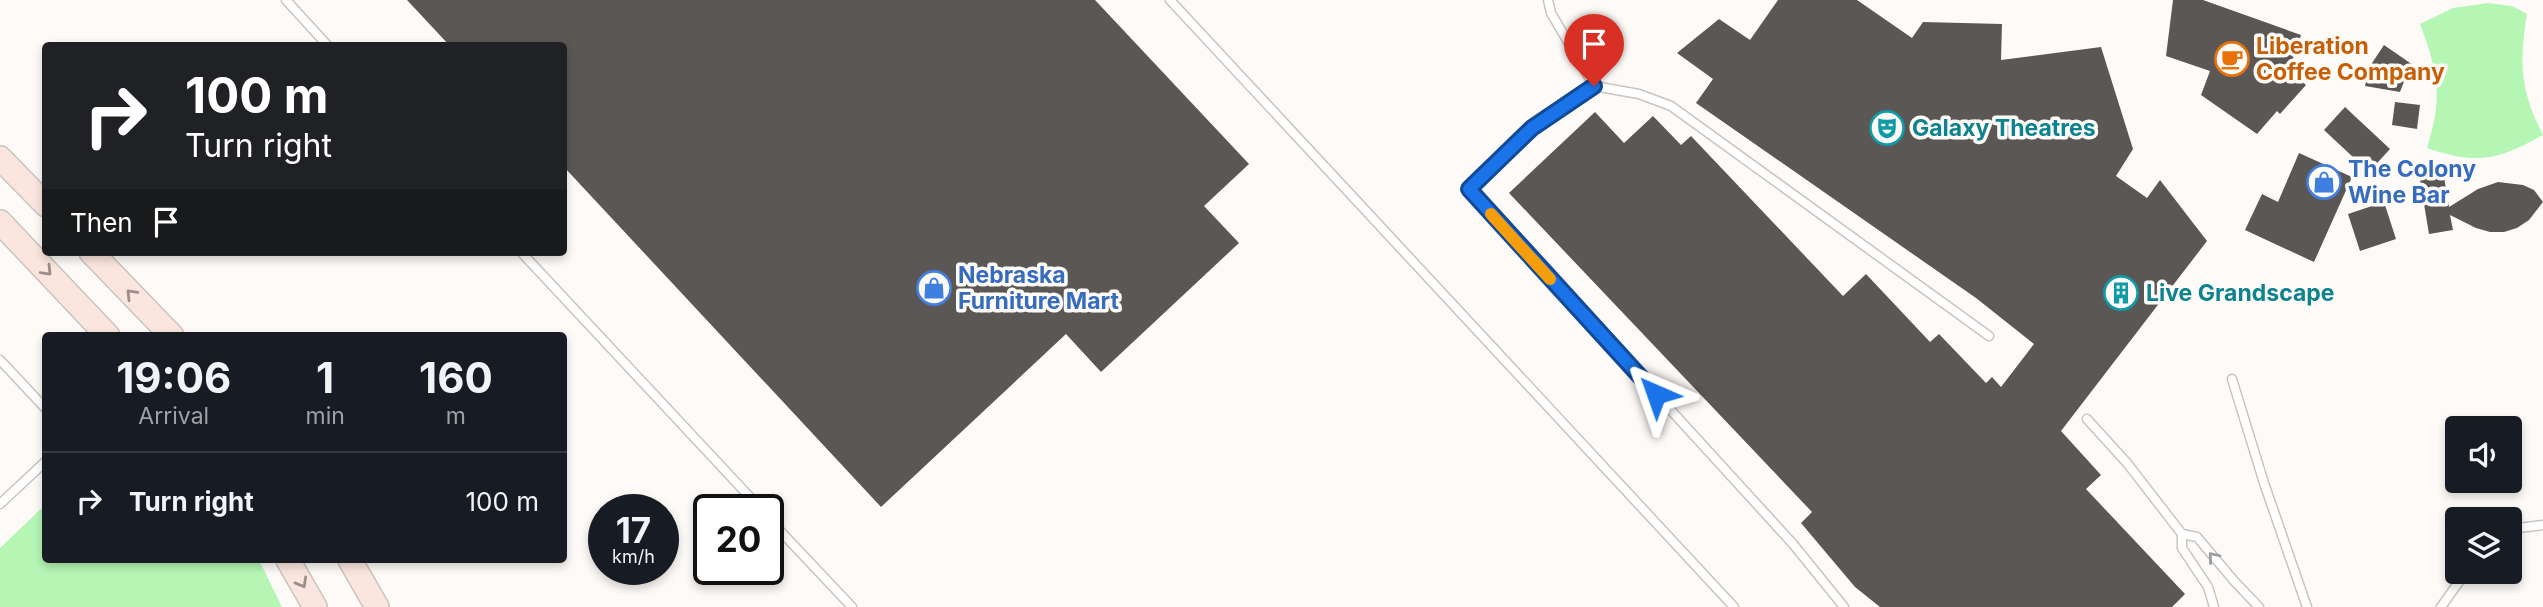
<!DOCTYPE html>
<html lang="en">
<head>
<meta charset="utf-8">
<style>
  :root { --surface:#171b24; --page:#242831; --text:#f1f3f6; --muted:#9ea1a6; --line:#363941 }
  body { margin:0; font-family:Inter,sans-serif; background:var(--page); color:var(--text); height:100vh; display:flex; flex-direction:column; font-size:26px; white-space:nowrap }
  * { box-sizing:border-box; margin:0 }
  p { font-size:23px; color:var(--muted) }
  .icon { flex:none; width:38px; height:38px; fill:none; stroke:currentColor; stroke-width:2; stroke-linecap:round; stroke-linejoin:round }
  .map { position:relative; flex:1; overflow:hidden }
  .sheet { position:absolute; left:42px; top:332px; width:525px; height:231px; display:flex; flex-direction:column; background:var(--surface); border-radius:7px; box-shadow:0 4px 10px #0003 }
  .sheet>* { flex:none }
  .top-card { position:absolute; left:42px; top:42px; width:525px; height:214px; border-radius:7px; box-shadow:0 4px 10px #0003; background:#202124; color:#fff; overflow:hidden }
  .buttons { position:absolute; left:2445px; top:416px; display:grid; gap:14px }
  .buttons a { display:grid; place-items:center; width:77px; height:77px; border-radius:7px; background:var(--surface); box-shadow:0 4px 10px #0003; font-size:35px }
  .speed { position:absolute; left:588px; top:494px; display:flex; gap:14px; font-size:35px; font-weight:700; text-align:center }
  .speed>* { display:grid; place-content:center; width:91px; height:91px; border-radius:50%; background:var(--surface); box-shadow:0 4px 10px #0003; line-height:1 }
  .speed small { font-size:18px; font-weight:400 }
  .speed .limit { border:4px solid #111; border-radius:10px; background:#fff; color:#111 }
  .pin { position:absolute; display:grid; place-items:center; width:60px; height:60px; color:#fff; margin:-72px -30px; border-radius:50% 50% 50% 0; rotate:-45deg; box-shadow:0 0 7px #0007 }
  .pin .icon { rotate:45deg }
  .me { position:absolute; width:77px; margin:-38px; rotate:317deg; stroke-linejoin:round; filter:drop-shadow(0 0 5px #0008) }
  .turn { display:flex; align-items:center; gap:24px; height:147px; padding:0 28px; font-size:32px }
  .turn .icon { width:91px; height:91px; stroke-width:2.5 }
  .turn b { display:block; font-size:49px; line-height:60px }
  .then { display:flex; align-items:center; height:66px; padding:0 28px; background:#0003; gap:14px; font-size:26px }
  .eta { display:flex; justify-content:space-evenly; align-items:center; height:119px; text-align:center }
  .eta b { font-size:42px; font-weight:700; line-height:49px }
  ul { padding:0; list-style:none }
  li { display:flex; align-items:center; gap:21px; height:98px; padding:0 28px; border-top:2px solid var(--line) }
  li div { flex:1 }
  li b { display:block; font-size:26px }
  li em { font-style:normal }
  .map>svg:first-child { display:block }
  .green { fill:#b5f6b5 }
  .building { fill:#5b5754 }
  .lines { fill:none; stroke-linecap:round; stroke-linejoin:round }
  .lane-casing { stroke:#c8c4c0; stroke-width:11 }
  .secondary-casing { stroke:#c8c4c0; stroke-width:26 }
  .lane { stroke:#fff; stroke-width:8 }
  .secondary { stroke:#fbe6df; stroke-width:23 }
  .oneway { stroke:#9c8e8a }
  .oneway2 { stroke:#9e9d9d }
  .route-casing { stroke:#114b97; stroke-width:18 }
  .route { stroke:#1a73e8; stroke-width:12 }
  .slow { stroke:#f59e0b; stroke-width:12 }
  .labels { text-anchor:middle; stroke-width:7; stroke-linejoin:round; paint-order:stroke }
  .food-label { font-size:23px; font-weight:bold; fill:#c56008; stroke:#fefaf7; text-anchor:start }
  .culture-label { font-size:23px; font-weight:bold; fill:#0d838f; stroke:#fefaf7; text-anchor:start }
  .shop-label { font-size:23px; font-weight:bold; fill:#366cbe; stroke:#fefaf7; text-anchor:start }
</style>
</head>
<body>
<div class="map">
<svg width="2543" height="607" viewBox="0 0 2543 607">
  <rect width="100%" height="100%" fill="#fefaf7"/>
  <!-- green -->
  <path class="green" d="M2488,3L2512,6L2527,14C2519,64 2520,90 2543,135C2497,161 2477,165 2427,148C2443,98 2438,72 2420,24L2453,8Z
    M45,505L46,560H259L282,607H0V548Z"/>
  <!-- building -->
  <path class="building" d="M407,0H1095L1249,164L1204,206L1239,243L1101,372L1066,334L881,507L564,167V46H450Z
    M1778,0H1857L1912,38L1923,22L2002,24L2001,60L2101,47L2133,149L2116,176L2147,198L2160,180L2207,241L2061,431L2101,475L2086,489L2185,594L2172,607H1880L1855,587L1801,523L1812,512L1509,193L1595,112L1624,143L1653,116L1681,145L1691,136L1843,296L1866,274L1930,342L1939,334L1986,383L1992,377L2001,387L2034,344L1976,298L1696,103L1713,79L1677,53L1719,19L1750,40Z
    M2173,0H2203L2301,35L2289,71L2306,85L2280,114L2277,111L2257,134L2201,95L2210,71L2166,56Z
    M2384,45L2413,65L2408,71L2400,92L2365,86L2370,66Z
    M2395,102L2420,105L2417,129L2392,125Z
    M2345,107L2390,149L2369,172L2324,130Z
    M2299,153L2352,177L2314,262L2245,230L2262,194L2278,202Z
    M2443,171L2449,207L2478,189L2498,182L2523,185L2534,190L2543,202L2529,220L2517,228L2504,232H2490L2476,228L2450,215L2453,230L2429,234L2419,174Z
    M2384,202L2396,239L2360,251L2348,214Z"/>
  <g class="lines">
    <!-- lane casing -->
    <g class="lane-casing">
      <path id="lane" d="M286,0L328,46
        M1170,0L1734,607
        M1548,0L1551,13L1594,86
        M521,252L761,509
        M0,360L46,409
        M2232,379L2264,483L2307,607
        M2087,419L2127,463L2182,534
        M0,504L46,461
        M768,518L852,607
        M2510,529L2543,525
        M1844,607L1793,544L1469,189L1532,128L1594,86L1639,94L1671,106L1989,336
        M2214,607L2208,587L2182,548V534L2197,537L2235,582L2259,607
        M2441,607L2466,572"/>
    </g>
    <!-- secondary casing -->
    <g class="secondary-casing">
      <path id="secondary" d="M0,158L46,205
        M0,222L108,336
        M91,252L172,336
        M288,560L315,607
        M350,560L377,607"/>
    </g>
    <!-- lane -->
    <use href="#lane" class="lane"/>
    <!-- secondary -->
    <use href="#secondary" class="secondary"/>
  </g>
  <!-- one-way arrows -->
  <defs><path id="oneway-chevron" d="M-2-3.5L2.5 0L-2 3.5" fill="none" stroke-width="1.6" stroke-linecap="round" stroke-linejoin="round" transform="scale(1.75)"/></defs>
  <g class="oneway">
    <use href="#oneway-chevron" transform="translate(47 271) rotate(46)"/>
    <use href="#oneway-chevron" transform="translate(131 294) rotate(-134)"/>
    <use href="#oneway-chevron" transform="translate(302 583) rotate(61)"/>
  </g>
  <use class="oneway2" href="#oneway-chevron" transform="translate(2213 557) rotate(-130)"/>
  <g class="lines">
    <!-- route casing -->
    <g class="route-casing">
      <path id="route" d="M1594,86L1532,128L1469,189L1656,394"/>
    </g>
    <!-- route -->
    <use href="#route" class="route"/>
    <!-- slow -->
    <path class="slow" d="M1491,214L1550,279"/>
  </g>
  <!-- icons -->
  <defs>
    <g id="cafe-ring" transform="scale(1.75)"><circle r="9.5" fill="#fefaf7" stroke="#e8710a" stroke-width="1.5"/><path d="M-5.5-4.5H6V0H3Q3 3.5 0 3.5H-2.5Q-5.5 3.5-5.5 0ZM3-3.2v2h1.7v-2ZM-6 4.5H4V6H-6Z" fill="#e8710a"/></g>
    <g id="theatre-ring" transform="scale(1.75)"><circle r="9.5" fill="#fefaf7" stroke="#0f9aa8" stroke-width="1.5"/><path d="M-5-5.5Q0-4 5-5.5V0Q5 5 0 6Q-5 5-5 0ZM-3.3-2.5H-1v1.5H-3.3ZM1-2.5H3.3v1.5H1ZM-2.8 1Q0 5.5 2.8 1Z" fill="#0f9aa8"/></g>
    <g id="shop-ring" transform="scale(1.75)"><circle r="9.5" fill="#fefaf7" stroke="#3f7fe0" stroke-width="1.5"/><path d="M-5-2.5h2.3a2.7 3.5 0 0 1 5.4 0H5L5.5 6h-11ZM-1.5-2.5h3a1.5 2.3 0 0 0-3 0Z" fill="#3f7fe0"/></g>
    <g id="building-ring" transform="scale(1.75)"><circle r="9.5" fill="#fefaf7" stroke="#0f9aa8" stroke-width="1.5"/><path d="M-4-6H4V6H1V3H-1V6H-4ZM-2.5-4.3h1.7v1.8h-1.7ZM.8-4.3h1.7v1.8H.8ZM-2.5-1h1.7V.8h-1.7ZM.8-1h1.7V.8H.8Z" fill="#0f9aa8"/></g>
  </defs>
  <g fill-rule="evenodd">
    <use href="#cafe-ring" x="2232" y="59"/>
    <use href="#theatre-ring" x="1887" y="128"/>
    <use href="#shop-ring" x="2324" y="182"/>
    <use href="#shop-ring" x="934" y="288"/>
    <use href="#building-ring" x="2121" y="293"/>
  </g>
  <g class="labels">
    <!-- food labels -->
    <g class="food-label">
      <text x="2256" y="54">Liberation<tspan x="2256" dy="26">Coffee Company</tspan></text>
    </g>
    <!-- culture labels -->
    <g class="culture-label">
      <text x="1912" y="136">Galaxy Theatres</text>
      <text x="2146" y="301">Live Grandscape</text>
    </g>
    <!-- shop labels -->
    <g class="shop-label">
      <text x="2348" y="177">The Colony<tspan x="2348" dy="26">Wine Bar</tspan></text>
      <text x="958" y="283">Nebraska<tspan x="958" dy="26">Furniture Mart</tspan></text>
    </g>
  </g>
</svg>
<div class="buttons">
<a><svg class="icon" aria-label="sound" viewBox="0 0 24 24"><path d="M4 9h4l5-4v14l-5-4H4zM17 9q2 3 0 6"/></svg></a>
<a><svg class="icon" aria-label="layers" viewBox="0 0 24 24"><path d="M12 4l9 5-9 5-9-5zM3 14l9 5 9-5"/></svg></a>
</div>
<div class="speed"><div>17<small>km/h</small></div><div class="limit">20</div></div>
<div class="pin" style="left:1594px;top:86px;background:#d93025"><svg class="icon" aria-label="arrive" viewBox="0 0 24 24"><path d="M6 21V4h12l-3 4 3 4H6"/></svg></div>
<svg class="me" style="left:1656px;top:394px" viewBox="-20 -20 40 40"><path d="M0-17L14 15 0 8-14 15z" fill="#1a73e8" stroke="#fff" stroke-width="4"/></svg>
<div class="top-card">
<div class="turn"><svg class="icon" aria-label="right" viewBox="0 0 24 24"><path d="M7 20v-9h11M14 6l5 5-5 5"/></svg><div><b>100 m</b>Turn right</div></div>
<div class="then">Then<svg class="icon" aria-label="arrive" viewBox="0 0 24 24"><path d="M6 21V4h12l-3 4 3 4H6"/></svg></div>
</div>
<section class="sheet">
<div class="eta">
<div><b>19:06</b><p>Arrival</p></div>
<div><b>1</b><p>min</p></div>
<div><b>160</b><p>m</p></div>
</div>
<ul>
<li><svg class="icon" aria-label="right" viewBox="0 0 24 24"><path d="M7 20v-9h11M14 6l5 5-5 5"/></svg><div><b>Turn right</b></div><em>100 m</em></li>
</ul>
</section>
</div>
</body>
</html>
